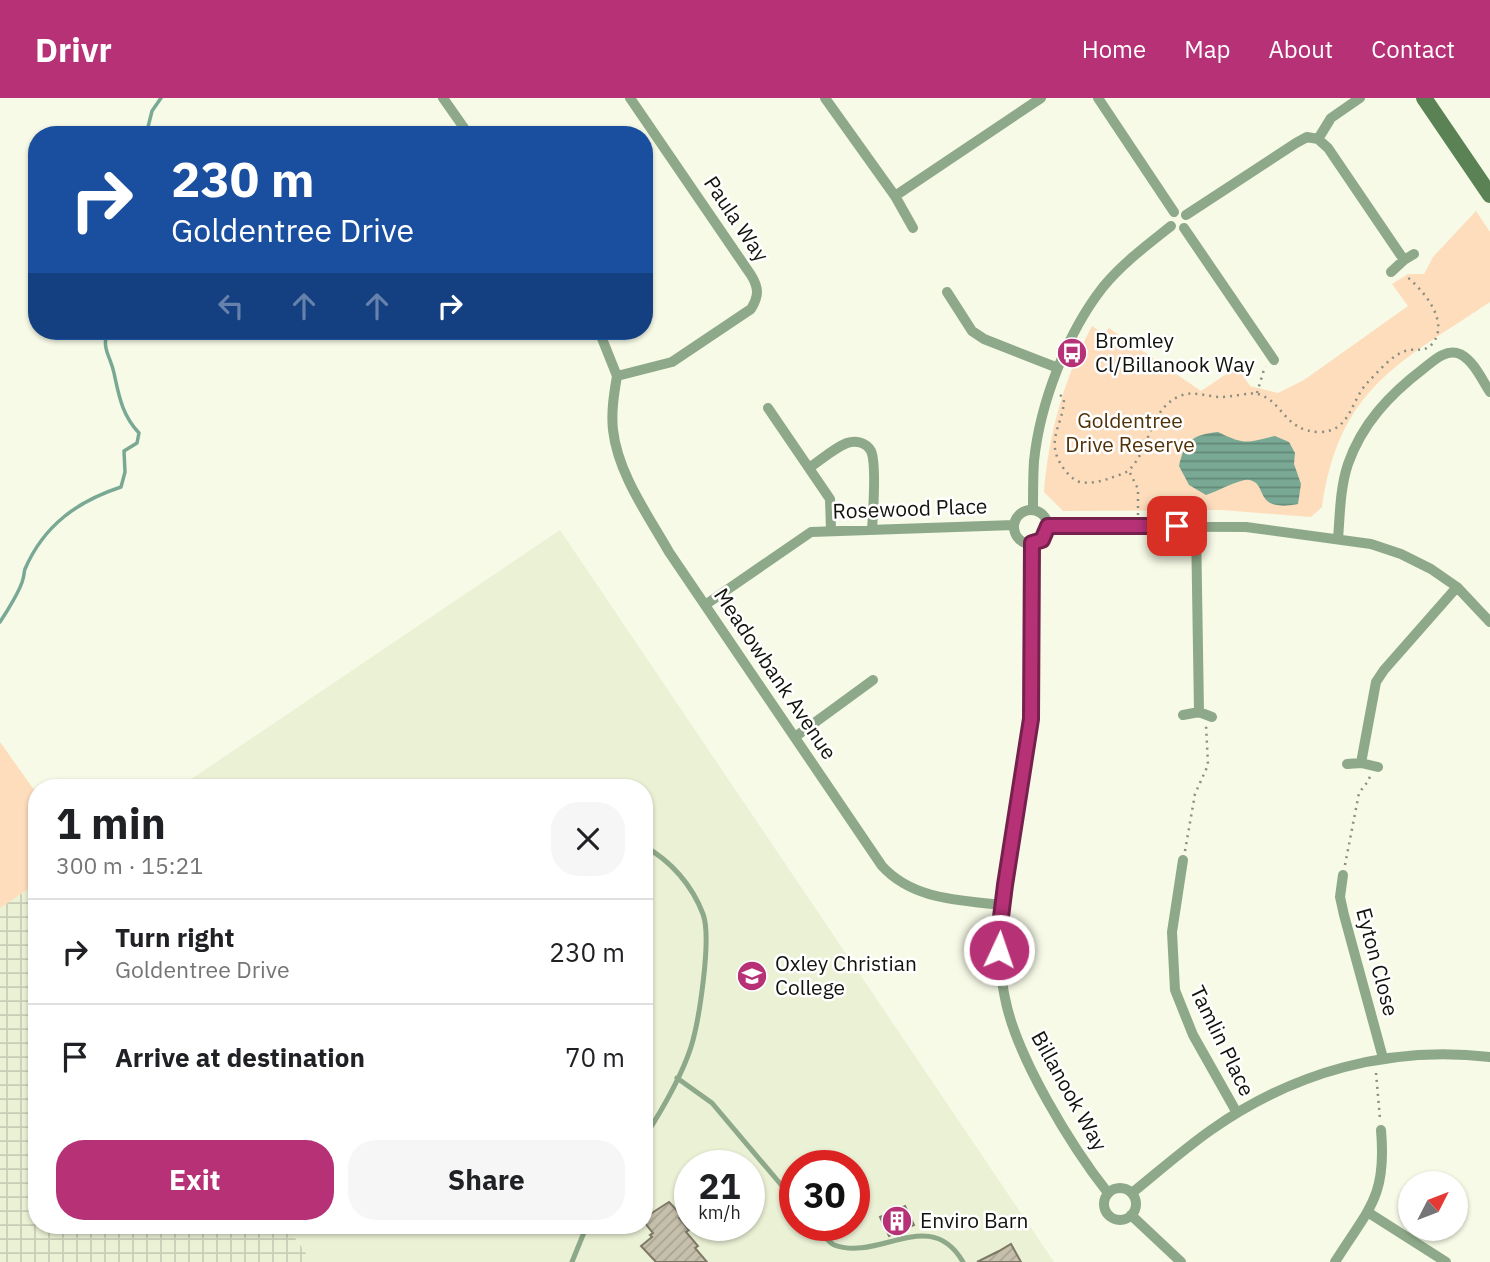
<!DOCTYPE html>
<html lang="en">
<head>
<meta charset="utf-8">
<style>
  :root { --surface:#fff; --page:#f6f6f6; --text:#202124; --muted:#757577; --line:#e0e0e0; --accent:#b63176 }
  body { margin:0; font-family:"IBM Plex Sans",sans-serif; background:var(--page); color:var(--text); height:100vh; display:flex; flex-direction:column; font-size:26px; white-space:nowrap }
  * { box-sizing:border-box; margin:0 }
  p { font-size:23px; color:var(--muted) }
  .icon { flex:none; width:38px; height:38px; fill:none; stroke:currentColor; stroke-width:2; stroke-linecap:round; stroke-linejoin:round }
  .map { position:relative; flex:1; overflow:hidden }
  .side { position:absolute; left:28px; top:681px; width:625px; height:455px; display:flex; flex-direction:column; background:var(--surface); border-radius:28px; box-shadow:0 2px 5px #0004 }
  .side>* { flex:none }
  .hud { position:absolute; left:28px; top:28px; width:625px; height:214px; border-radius:28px; box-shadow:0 2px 5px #0004; background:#1a4fa0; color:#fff; overflow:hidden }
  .needle { width:46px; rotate:48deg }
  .fabs { position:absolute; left:1398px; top:1073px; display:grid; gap:14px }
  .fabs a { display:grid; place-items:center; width:70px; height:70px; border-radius:50%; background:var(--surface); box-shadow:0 2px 5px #0004; font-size:35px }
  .speed { position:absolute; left:674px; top:1052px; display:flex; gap:14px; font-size:35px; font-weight:700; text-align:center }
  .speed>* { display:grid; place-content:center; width:91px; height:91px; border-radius:50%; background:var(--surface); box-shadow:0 2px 5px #0004; line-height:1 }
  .speed small { font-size:18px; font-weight:400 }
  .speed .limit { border:10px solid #d22; background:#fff; color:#111 }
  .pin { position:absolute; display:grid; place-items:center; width:60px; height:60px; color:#fff; margin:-30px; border-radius:14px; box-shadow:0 4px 10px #0006 }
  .me { position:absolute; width:77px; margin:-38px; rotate:3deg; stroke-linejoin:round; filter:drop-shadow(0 0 5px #0008) }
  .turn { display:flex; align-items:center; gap:24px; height:147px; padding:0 28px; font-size:32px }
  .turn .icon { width:91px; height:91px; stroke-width:2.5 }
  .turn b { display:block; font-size:49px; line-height:60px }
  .lanes { display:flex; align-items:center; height:66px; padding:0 28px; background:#0003; justify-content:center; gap:35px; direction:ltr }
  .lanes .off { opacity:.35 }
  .round { display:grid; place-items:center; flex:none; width:74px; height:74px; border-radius:28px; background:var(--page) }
  .summary { display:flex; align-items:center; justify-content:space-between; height:119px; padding:0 28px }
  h1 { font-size:42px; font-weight:700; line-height:52px }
  .button { display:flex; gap:14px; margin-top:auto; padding:14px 28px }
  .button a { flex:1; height:80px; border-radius:28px; background:var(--accent); color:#fff; font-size:28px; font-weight:700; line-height:80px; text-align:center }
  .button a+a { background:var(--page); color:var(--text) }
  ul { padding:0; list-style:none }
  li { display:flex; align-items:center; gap:21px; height:105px; padding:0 28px; border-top:2px solid var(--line) }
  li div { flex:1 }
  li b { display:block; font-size:26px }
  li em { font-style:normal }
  header { display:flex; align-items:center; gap:42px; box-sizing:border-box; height:98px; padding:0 35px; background:var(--accent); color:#fff }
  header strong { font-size:33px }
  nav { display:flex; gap:38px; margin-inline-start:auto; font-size:24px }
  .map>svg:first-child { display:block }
  .built { fill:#ebf1d5; fill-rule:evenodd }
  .industrial { fill:url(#industrial-grid) }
  .park { fill:#fdddbc }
  .water { fill:url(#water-rules) }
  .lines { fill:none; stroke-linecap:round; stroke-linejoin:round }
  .stream { stroke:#79a994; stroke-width:3.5 }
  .building { fill:url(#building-hatch); stroke:#7e7866; stroke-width:2 }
  .path { stroke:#8a8d7f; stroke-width:2.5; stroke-dasharray:2 5; stroke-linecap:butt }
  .service { stroke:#8ea989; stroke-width:5 }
  .minor { stroke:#8ea989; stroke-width:10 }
  .secondary { stroke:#5a8255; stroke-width:16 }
  .route-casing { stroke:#76204d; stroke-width:18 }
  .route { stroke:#b63176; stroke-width:12 }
  .labels { text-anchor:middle; stroke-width:5; stroke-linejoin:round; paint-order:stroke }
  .street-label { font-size:21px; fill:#12130c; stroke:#fff }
  .poi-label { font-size:21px; fill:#12130c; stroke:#fff; text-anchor:start }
  .park-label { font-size:21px; fill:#523106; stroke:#fff }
</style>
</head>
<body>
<header>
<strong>Drivr</strong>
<nav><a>Home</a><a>Map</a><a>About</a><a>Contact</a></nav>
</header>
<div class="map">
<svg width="1490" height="1164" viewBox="0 0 1490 1164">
  <defs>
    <pattern id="industrial-grid" width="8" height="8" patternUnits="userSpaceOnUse" patternTransform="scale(1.75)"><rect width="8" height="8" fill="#ebf1d5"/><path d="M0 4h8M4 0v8" fill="none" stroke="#c8ceb6"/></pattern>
    <pattern id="water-rules" width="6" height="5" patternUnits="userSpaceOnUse" patternTransform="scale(1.75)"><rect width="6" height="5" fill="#79a994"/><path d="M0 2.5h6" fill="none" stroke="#628877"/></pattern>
    <pattern id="building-hatch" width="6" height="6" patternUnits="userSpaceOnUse" patternTransform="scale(1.75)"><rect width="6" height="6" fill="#c5bfab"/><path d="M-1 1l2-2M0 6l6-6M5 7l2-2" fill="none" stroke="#a8a392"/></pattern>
  </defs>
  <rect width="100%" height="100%" fill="#f6fae6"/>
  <!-- built -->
  <path class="built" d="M560,432L1054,1164H312L286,1127H644V690H178ZM690,1068H749V1127H690ZM794,1068H854V1127H794Z"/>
  <!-- industrial -->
  <path class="industrial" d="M37,785V1127H286L312,1164H0V810Z"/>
  <!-- park -->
  <path class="park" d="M1476,113L1490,134V204C1399,265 1339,290 1322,409L1311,419L1222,412L1063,413L1044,394C1049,334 1064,281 1092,228L1104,236L1109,230L1201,293L1237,269L1250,288L1278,295L1304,282L1408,208L1392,186L1408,176H1424L1433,159Z
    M0,644L37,696V785L0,810Z"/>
  <!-- water -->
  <path class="water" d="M1218,334C1247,348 1246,344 1275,338L1289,344L1295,355L1294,366L1301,386L1298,406C1252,415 1269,385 1249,382C1242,380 1216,394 1206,397L1189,387L1179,368C1185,342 1192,337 1218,334Z"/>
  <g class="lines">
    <!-- stream -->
    <path class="stream" d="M146,37L152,13L161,0
      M0,524C6,515 21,491 23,481C24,478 24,474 25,471C44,427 78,403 121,389L125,374L124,353L137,345L139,335C122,317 119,298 114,275C110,257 102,252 107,233"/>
  </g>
  <!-- building -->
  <path class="building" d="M669,1104L682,1118L679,1120L689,1132L686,1134L698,1148L695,1150L707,1164H656L641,1148L652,1139L650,1137L653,1135L644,1124V1120Z
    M905,1108L914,1127L889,1138L880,1119Z
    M1011,1146L1021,1164H977L999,1153Z"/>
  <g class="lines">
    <!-- path -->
    <path class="path" d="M1257,295L1265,268
      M1060,297L1064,300C1064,328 1043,342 1064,371C1068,376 1073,382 1080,384C1090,386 1102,383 1111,380C1117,377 1126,376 1130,371C1151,349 1149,311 1180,298C1193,292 1207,299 1221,299C1231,299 1251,294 1258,296C1283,303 1284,333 1319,334C1351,334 1350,303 1368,284C1379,273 1393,255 1409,252C1418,251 1426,254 1433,245C1450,222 1422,191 1405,177
      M1130,375L1138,391V418
      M1185,753L1195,696L1208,667L1206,627
      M1345,767L1359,695L1369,682L1370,677
      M1376,975L1380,1021"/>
    <!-- service -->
    <path class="service" d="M644,748C671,763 692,787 703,816C712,840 699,923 691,949C681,980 662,1012 644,1040
      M677,980L712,1005L794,1102
      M815,1127C821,1134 826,1142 834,1147C879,1164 930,1107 963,1164
      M572,1164L587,1127"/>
    <!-- minor -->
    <path class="minor" d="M443,0L469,37
      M825,0L895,98L913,130
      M1098,0L1174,114
      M1318,41L1328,50L1404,162
      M1318,41L1331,20L1360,0
      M895,98L1041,0
      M1186,117L1296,45L1307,39L1318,41
      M1184,130L1274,262
      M1391,174L1404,162L1414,156
      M947,194L972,233L984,241L1058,270
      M599,233L617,278
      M617,278C614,296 611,314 613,332C618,376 648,417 669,454L882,768C913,802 960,802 1002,807
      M617,278L672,264L751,211C759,198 759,190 751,177L630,0
      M768,310L830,401L831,432
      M809,370C821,362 834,350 847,345C855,342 866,344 871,353C877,366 873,415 872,432
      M1033,412C1033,396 1033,379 1034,363C1040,305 1067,235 1103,189C1123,165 1147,147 1171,128
      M1014 429a17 17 0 1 1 34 0a17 17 0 1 1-34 0Z
      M1196,427L1199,614
      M1048,428L1246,429L1371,446L1401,456L1431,471L1457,489L1490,524
      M1338,441C1340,416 1340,390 1348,366C1362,326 1389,297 1423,271C1433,263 1446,250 1460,256C1474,263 1482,282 1490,294
      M1032,445L1031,621L999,835C1000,857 1000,878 1005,900C1016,958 1071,1048 1108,1095
      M705,507L811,434L1014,427
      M1183,617L1199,614L1212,619
      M795,639L873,582
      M1361,665L1376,584L1384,572L1457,489
      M1347,666L1361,665L1378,669
      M1183,762L1172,834L1175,892L1193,937L1237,1015
      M1343,777L1340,799L1344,817L1383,960
      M1104 1106a16 16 0 1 1 32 0a16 16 0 1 1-32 0Z
      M1132,1095C1158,1074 1184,1051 1211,1032C1293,974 1390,947 1490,959
      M1369,1115L1446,1164
      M1131,1117L1181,1164
      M1335,1164C1368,1111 1387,1100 1381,1032"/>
    <!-- secondary -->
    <path class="secondary" d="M1424,0L1490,97"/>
  </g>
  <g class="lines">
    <!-- route casing -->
    <g class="route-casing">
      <path id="route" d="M999,852V835L1005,787L1031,621L1032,445L1042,442L1048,428H1177"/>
    </g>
    <!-- route -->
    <use href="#route" class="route"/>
  </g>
  <!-- icons -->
  <defs>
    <g id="bus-disc" transform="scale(1.575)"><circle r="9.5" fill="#b63176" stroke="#fff"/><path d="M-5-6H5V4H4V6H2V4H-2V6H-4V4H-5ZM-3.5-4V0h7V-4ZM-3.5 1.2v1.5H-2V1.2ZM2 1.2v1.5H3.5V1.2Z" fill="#fff"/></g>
    <g id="school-disc" transform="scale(1.575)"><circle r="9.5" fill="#b63176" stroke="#fff"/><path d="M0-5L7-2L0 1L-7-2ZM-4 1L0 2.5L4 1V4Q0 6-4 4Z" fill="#fff"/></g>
    <g id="building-disc" transform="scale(1.575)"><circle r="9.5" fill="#b63176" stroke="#fff"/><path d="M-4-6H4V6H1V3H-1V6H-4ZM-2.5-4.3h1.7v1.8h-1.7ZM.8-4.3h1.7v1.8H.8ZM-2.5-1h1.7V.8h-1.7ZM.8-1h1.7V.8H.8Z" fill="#fff"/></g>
  </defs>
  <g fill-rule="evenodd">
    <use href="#bus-disc" x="1072" y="255"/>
    <use href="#school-disc" x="752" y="878"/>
    <use href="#building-disc" x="897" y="1123"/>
  </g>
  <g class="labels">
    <!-- street labels -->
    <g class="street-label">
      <text transform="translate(736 121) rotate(56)" y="7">Paula Way</text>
      <text transform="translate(910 411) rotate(-2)" y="7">Rosewood Place</text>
      <text transform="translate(775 576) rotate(56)" y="7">Meadowbank Avenue</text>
      <text transform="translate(1377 864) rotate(75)" y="7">Eyton Close</text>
      <text transform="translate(1222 943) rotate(64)" y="7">Tamlin Place</text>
      <text transform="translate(1069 993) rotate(61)" y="7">Billanook Way</text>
    </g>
    <!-- poi labels -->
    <g class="poi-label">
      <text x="1095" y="250">Bromley<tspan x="1095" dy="24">Cl/Billanook Way</tspan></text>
      <text x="775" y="873">Oxley Christian<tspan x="775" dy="24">College</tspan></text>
      <text x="920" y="1130">Enviro Barn</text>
    </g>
    <!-- park labels -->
    <g class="park-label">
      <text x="1130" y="330">Goldentree<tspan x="1130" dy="24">Drive Reserve</tspan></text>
    </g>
  </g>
</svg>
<div class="fabs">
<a><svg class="needle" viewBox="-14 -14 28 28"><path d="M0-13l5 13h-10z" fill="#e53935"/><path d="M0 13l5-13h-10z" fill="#757577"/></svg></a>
</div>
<div class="speed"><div>21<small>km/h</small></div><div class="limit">30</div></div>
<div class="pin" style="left:1177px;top:428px;background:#d93025"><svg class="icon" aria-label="arrive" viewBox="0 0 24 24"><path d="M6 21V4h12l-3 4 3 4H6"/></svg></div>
<svg class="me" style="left:999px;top:852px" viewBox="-20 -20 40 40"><circle r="17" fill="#b63176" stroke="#fff" stroke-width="3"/><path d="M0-11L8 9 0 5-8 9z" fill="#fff"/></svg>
<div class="hud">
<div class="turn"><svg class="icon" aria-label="right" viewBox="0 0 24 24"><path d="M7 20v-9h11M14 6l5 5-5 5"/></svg><div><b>230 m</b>Goldentree Drive</div></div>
<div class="lanes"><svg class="icon off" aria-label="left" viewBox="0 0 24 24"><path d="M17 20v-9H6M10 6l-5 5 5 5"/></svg><svg class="icon off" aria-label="ahead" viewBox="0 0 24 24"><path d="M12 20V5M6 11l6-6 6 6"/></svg><svg class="icon off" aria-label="ahead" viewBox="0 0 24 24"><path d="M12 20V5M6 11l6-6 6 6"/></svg><svg class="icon" aria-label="right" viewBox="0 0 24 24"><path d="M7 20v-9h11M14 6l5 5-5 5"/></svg></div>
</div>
<section class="side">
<div class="summary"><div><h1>1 min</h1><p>300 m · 15:21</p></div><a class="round"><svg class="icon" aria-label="close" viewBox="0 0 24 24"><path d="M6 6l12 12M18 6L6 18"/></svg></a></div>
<ul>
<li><svg class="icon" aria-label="right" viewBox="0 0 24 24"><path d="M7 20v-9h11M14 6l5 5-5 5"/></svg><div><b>Turn right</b><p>Goldentree Drive</p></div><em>230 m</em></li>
<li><svg class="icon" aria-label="arrive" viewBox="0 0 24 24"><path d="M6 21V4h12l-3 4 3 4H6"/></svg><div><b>Arrive at destination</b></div><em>70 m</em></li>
</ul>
<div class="button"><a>Exit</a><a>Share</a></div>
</section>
</div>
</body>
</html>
